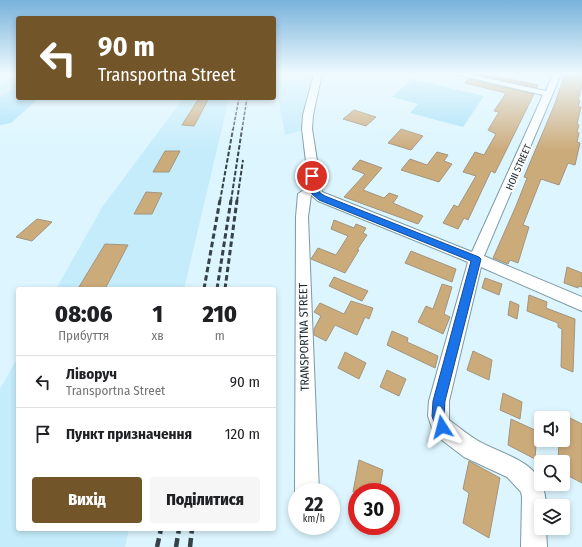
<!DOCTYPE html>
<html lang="uk">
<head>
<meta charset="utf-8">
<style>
  :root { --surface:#fff; --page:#f6f6f6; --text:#202124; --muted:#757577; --line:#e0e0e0; --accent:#725529 }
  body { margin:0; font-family:"Fira Sans Condensed",sans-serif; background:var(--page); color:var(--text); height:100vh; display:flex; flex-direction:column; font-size:15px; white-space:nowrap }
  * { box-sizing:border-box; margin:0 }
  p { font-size:13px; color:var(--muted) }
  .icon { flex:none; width:22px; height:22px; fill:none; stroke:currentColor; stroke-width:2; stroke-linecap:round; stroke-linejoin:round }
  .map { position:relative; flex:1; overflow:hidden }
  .panel { position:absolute; left:16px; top:287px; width:260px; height:244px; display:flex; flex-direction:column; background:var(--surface); border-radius:4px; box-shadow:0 2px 6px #0003 }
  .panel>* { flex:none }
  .hud { position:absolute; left:16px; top:16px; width:260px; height:84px; border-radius:4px; box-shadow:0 2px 6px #0003; background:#725529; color:#fff; overflow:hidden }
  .buttons { position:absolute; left:534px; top:411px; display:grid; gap:8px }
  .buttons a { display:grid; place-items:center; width:36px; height:36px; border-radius:4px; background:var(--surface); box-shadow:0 2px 6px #0003; font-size:20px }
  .speed { position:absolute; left:288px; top:483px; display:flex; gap:8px; font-size:20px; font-weight:700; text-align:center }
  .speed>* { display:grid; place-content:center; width:52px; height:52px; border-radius:50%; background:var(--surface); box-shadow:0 2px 6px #0003; line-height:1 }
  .speed small { font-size:10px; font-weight:400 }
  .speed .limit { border:6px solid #d22; background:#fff; color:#111 }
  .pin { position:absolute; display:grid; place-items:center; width:34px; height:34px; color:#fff; margin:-17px; border:2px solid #fff; border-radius:50%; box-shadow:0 1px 4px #0007 }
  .me { position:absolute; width:44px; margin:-22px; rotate:351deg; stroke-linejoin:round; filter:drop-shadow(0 0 3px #0008) }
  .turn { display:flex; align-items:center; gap:14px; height:84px; padding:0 16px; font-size:18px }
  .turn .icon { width:52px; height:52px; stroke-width:2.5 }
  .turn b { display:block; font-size:28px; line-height:34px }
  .eta { display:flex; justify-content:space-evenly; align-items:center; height:68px; text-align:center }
  .eta b { font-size:24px; font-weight:800; line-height:28px }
  .button { display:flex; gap:8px; margin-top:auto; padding:8px 16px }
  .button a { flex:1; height:46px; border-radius:4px; background:var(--accent); color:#fff; font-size:16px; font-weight:800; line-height:46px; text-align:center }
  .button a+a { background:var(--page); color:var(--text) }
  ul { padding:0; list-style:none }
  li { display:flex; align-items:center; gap:12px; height:52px; padding:0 16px; border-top:1px solid var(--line) }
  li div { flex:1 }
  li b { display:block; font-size:15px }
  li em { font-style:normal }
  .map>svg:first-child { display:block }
  .built { fill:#c5ecfb }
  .green { fill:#a7e1f7 }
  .building { fill:#ccab7b; stroke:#a3947e }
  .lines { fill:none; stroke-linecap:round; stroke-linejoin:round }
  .minor-casing { stroke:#7d9aa5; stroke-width:2 }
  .major-casing { stroke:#d7d9da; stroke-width:2 }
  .minor { fill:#fff; fill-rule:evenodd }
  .major { fill:#c3eaf8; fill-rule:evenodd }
  .rail-far3 { stroke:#354247; stroke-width:1.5; stroke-dasharray:3.5 1.5; stroke-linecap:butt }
  .rail-far2 { stroke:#354247; stroke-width:2; stroke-dasharray:4.5 2; stroke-linecap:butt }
  .rail-far1 { stroke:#354247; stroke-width:3; stroke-dasharray:5.5 3; stroke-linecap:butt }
  .rail { stroke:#354247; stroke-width:4.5; stroke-dasharray:9 4.5; stroke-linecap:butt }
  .route { fill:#1a73e8; stroke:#114b97 }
  .labels { text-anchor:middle; stroke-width:4; stroke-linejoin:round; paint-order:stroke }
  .far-street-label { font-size:10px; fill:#1f2a2f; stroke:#fdfdfd }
  .street-label { font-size:12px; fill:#1f2a2f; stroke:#fdfdfd }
</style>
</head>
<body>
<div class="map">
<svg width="582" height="547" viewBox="0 0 582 547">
  <rect width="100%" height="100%" fill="#dcf5fe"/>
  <!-- built -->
  <path class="built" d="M274,74H318L307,129L285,135Z
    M204,98H229L184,289H56L103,206L182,100H203Z
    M18,357V529H129L125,547H0V389Z"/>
  <!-- green -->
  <path class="green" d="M18,77V98H39L11,123L0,125V91Z
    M412,79L484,96L463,127L410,113L418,104L392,97Z"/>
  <!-- building -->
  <path class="building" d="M474,74H484L538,85L537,88Z
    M565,74H582V86L578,100L580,101L578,107H581L577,124L579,125L577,132L579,133L577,142L580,143L575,165L568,163L559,185L541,179L523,225L529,227L518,263L510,260L508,264L493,258L516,206L527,178L524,177L554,106Z
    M468,79L534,94L495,173L491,171L468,220L464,218L458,229L443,223L454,205L458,207L476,176L463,172L475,152L484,155L496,134L488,130L499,112L494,111L506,93L465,83Z
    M199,98H209L194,126L182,125Z
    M354,110L376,117L366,126L343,119Z
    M401,129L423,136L411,150L388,143Z
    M165,151H180L169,172H153Z
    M437,152L448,155L444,161L452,164L439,182L401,170L410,159L427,165Z
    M360,160L382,168L363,190L384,198L389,193L398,196L393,203L423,216L418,224L344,197L365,174L352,169Z
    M146,192L162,193L152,214H134Z
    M37,219L52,222L32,241L16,237Z
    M334,220L354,228L356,224L366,228L363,233L367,235L357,250H359L345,273L311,259L318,248L336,255L348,236L331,229Z
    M105,244L128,245L105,289L79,287Z
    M411,251L456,269L452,282L405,263Z
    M567,267L582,273V287L578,286V288L564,283Z
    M334,277L368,291L362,301L329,286Z
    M485,278L502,284L499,295L482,288Z
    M442,284L452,287L444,314L450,317L443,334L418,322L426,306L433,309Z
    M529,295L547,302L546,308L575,319L573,372L561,367L562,329L558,327V323L527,311Z
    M351,301L373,308L369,319L365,317L357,335L335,325L326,341L314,335V329L321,316L314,312L320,303L344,314Z
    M510,301L519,305L517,319L508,315Z
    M392,331L408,338L407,342L438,356L435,368L387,345Z
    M473,351L492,360L489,380L467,370Z
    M345,352L366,363L359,379L338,368Z
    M387,370L406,379L399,396L380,387Z
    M503,393L522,402L520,419L500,410Z
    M568,417L582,424V483L563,473V462H558L559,440L567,441Z
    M511,419L537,431L535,459L508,445Z
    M359,460L383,470L379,492H353Z
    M469,461L500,478L489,538L463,523L469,493L463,489Z"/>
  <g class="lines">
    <!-- minor casing -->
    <g class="minor-casing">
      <path id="minor" d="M314,74H322L313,115L312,129L322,192L472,252L543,95L454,74H468L546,91L553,74H561L484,256L582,297V311L481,267L449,401V420C459,427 469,436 480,442C512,459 545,462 546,506H541V528H546L547,547H521L522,497L521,492L507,477L464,457L434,434L428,416L429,401L468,262L318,201L311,195L308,217L319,492H297V496L295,492L296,217L298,194L309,186L302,129L303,115Z"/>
    </g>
    <!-- major casing -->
    <g class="major-casing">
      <path id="major" d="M18,74V82L4,94L0,95V87Z"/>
    </g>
    <!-- minor -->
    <use href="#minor" class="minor"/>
    <!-- major -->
    <use href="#major" class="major"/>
    <!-- rail-far3 -->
    <path class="rail-far3" d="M233,130L239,98
      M242,130L247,98"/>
    <!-- rail-far2 -->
    <path class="rail-far2" d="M220,201L233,129
      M231,201L242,129
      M237,201L243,160"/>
    <!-- rail-far1 -->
    <path class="rail-far1" d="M204,289L220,200
      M217,289L231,200
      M225,289L237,200"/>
    <!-- rail -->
    <path class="rail" d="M157,547L161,529
      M176,547L179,529
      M190,547L192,529"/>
  </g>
  <!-- sky -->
  <linearGradient id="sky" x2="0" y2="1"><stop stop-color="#78b2db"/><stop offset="0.49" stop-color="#effaff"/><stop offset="1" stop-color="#effaff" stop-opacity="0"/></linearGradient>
  <rect width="582" height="150" fill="url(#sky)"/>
  <!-- route -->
  <path class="route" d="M310,175L316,176L320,193L325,196L479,257L481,259L445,401L444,416L448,427L446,431L442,433L437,431L432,416L433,401L471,261L319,200L312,194Z"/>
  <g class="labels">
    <!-- far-street labels -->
    <g class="far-street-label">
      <text transform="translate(518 167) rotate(-66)" y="4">HOII STREET</text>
    </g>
    <!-- street labels -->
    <g class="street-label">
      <text transform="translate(304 337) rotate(-91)" y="4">TRANSPORTNA STREET</text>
    </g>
  </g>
</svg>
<div class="buttons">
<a><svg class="icon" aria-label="sound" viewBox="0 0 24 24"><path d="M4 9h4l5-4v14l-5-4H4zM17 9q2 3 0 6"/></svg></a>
<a><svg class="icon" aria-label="search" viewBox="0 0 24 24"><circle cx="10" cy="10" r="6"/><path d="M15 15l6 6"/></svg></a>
<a><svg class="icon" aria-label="layers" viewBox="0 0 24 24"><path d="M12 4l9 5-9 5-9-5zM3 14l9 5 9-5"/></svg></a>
</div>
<div class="speed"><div>22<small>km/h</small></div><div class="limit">30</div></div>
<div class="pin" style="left:312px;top:176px;background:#d93025"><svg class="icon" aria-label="arrive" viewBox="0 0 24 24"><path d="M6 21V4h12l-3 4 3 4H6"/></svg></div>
<svg class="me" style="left:442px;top:427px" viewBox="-20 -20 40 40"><path d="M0-17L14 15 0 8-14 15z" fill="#1a73e8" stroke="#fff" stroke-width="4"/></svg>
<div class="hud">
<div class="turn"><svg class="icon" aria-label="left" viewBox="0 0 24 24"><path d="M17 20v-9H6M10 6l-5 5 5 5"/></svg><div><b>90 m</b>Transportna Street</div></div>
</div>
<section class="panel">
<div class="eta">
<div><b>08:06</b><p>Прибуття</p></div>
<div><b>1</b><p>хв</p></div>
<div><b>210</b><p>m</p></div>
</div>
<ul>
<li><svg class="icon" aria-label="left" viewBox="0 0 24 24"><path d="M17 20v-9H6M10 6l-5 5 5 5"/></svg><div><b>Ліворуч</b><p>Transportna Street</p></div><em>90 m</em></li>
<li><svg class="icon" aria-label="arrive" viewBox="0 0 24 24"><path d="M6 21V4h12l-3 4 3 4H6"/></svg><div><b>Пункт призначення</b></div><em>120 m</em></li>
</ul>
<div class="button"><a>Вихід</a><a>Поділитися</a></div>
</section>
</div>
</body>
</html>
